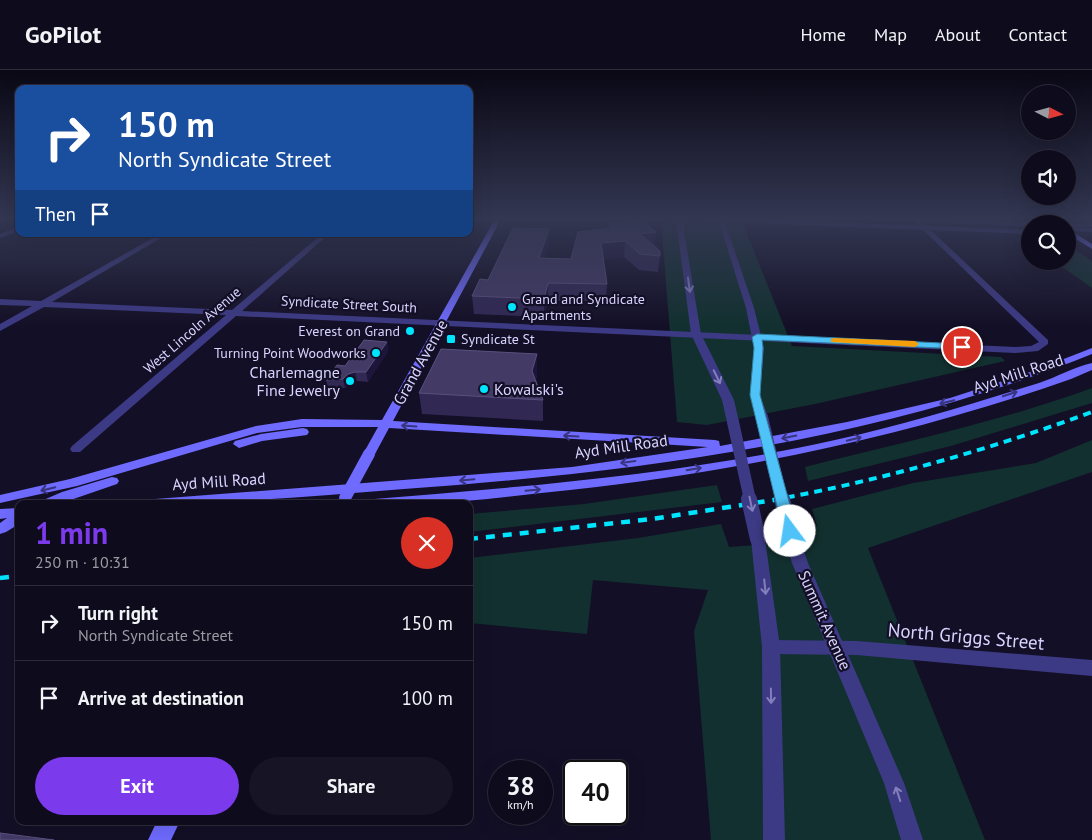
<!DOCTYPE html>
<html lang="en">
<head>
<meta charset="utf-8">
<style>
  :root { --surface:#0e0b1c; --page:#171425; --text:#f1f3f6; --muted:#9b9ba3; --line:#2e2b3b; --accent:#7c3aed }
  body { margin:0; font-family:"PT Sans",sans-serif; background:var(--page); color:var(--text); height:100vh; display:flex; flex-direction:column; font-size:19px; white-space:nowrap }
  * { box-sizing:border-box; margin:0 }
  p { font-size:16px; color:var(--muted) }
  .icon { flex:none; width:28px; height:28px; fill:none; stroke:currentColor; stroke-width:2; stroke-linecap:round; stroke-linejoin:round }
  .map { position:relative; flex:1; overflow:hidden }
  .details { position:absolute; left:15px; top:430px; width:458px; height:325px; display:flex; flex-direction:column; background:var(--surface); border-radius:10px; box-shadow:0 5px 20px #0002,0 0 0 1px var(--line) }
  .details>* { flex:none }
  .hud { position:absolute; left:15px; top:15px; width:458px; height:152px; border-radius:10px; box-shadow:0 5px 20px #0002,0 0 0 1px var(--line); background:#1a4fa0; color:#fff; overflow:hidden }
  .needle { width:32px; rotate:96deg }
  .controls { position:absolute; left:1021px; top:15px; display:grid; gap:10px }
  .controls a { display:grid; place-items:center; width:55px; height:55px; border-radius:50%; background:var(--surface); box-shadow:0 5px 20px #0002,0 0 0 1px var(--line); font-size:25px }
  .speed { position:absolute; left:488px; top:690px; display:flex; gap:10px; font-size:25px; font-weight:700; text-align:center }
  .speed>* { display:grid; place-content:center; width:65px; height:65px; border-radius:50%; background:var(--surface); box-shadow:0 5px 20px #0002,0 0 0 1px var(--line); line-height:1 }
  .speed small { font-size:12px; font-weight:400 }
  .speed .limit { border:2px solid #111; border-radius:8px; background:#fff; color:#111 }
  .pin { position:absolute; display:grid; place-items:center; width:42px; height:42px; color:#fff; margin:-21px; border:2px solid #fff; border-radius:50%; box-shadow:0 1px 5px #0007 }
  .me { position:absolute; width:55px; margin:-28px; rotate:346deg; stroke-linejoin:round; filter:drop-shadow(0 0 4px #0008) }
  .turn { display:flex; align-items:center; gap:18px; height:105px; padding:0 20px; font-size:22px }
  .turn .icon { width:65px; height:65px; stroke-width:2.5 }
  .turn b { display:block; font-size:35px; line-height:42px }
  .then { display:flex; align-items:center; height:48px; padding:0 20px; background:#0003; gap:10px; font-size:19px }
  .round { display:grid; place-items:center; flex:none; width:52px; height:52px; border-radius:26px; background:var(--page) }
  .head { display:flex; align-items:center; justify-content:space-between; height:85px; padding:0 20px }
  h1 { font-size:30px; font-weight:800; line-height:38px; color:var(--accent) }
  .primary-button { display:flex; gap:10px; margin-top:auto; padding:10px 20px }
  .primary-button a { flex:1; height:58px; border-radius:30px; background:var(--accent); color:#fff; font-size:20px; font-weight:800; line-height:58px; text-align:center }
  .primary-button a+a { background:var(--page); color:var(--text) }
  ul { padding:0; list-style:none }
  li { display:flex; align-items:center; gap:15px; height:75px; padding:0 20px; border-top:1px solid var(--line) }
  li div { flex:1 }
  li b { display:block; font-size:19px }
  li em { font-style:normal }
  header { display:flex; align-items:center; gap:30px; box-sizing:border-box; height:70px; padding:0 25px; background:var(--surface); border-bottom:1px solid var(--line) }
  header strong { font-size:24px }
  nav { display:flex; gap:28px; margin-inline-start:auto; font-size:18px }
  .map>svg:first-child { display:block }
  .green { fill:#12302f }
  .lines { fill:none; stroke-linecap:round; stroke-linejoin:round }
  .minor { fill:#3d3a85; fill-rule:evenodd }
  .tertiary { fill:#3d3a85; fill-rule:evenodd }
  .secondary { fill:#6f6bff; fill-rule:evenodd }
  .rail-far1 { stroke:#00e5ff; stroke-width:4; stroke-dasharray:8 6; stroke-linecap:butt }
  .rail { stroke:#00e5ff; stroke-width:4.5; stroke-dasharray:9 8; stroke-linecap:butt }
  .tertiary-bridge-far1 { stroke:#3d3a85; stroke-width:12 }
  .tertiary-bridge { stroke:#3d3a85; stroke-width:16 }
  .secondary-bridge { stroke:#6f6bff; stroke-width:12 }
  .wall { fill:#312854 }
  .shaded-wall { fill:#1d163a }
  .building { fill:#433a66; stroke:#5a527e }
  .oneway { stroke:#837fbc }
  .oneway2 { stroke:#38347d }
  .route { fill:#4fc3f7; stroke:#337fa1 }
  .slow { fill:#f59e0b }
  .poi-dot { fill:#00e5ff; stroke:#130f26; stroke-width:2 }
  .labels { text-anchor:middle; stroke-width:4.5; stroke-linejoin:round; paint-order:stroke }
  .far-poi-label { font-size:14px; fill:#d9d4ff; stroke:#130f26; text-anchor:start }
  .far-street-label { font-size:14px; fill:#d9d4ff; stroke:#130f26 }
  .street-label { font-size:16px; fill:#d9d4ff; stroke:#130f26 }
  .poi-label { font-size:16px; fill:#d9d4ff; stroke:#130f26; text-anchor:end }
  .near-street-label { font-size:19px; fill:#d9d4ff; stroke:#130f26 }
</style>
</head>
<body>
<header>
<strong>GoPilot</strong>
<nav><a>Home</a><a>Map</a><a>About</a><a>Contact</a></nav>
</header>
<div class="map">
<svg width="1092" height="770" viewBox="0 0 1092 770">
  <rect width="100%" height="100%" fill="#130f26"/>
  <!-- green -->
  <path class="green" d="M661,149H741L792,276L1001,287L1005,291L815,334L707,355L677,352Z
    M1068,175L1092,191V218L1054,191H1068Z
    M1092,318V333L951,376L808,411L805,397C901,373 999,352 1092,318Z
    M1092,370V402L868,478L985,770H711L694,561L708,520L593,510L587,564L469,553V488L638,468L721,454L729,477L813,471L809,458L817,456L812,439L913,413L1036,393Z
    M717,415L722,432L469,462V444L584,434Z"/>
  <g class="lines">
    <!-- minor -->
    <path class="minor" d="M912,149L1033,153L1030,154V156L922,152L1048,270V274L1038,281L1015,283L236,246L80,382H72L70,379L72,376L226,245L44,237L0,261V254L32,236L0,235V229L41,231L160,164H168L52,232L232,240L322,164H329L242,241L1015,277L1031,276L1039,272Z
      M1092,153V157H1068V154H1066Z
      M19,156V161L0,168V164Z
      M771,570L857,571L1092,590V606L857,585L771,584L765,582L762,577L765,572Z"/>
    <!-- tertiary -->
    <path class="tertiary" d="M676,149H682L701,264L734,330L739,352L737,354L733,355L727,352L722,330L691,264Z
      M692,149H756L1030,160V164L725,152L754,238L764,278L760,325L768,347L762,350L756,347L750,325L754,278L746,238L719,152Z
      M1068,157L1092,158V162L1068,161Z
      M790,456L795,458L797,461L808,493L904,713L923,770H901L884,713L792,493L783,461L785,458Z
      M758,464L763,465L765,469L780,577L785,770H763L762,577L751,469L753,465Z"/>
    <!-- secondary -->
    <path class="secondary" d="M495,149H501L393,351L715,370L719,371L720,376L847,352L950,328L1033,301L1092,278V284C874,372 636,402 404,419C314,426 225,434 135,434L142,430L572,397L708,377L389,358L375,384L369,388L363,384L378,357H302L257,363L77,416L0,433V425L70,409L256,356L302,349L382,350Z
      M1068,159L1092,174V179L1068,164Z
      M1092,293V300L1071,309C909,366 741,401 570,420C520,425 470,432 420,434C398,434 377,434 355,434L362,430C520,417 679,405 835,370C904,355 971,334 1039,313C1057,307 1074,297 1092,293Z
      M303,358L307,359L309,362L307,365L262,371L239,378L233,374L235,371L261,364Z
      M112,407L117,408L119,411L117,414L59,434H39L41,431L62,422Z
      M19,438V454L6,462L0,464V453L7,448L0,449V439Z
      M157,751H180L171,770H148Z"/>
    <!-- rail-far1 -->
    <path class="rail-far1" d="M773,430C879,411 991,379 1092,342"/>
    <!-- rail -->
    <path class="rail" d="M469,469L652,449L780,429
      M0,508L19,506"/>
    <!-- tertiary-bridge-far1 -->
    <path class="tertiary-bridge-far1" d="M762,347L782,430
      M733,352L750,430"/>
    <!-- tertiary-bridge -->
    <path class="tertiary-bridge" d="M749,429L758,469
      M782,429L790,461"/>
    <!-- secondary-bridge -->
    <path class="secondary-bridge" d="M345,428L369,384"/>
  </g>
  <!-- wall -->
  <path class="wall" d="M609,154L654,177L660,186L658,202L639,200L624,187L603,189L607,214L606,231H548L544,247L474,244L472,226L488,210L549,174L544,188L571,189L608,159Z
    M387,272L388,281L368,312L357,311L350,313L345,318L328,319L326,310L345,296Z
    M537,284V304L536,310L543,330V351L422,344L419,323Z"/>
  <!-- shaded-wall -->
  <path class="shaded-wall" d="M549,159V174L539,204V188Z
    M656,162L654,178L640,164Z
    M625,171L624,187L601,189V173Z
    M548,213V231L544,247V229Z
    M387,272L388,281L368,312L366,302Z
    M537,284V304L533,322L532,301Z
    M355,302L357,311L350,313L345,318L343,309L348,304Z"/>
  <!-- building -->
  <path class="building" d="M642,151L656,162L640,164L660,181V186L640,184L625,171L601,173L607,214L548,213L544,229L472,226L480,209L488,210L513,158L549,159L539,188L571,189L578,162L614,158L609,154Z
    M364,270L387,272L366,302H355L348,304L343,309L326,310L337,295L345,296Z
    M441,279L537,284L532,301L543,330L419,323Z
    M0,763L54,770H0Z"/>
  <!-- one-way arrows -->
  <defs><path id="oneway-shaft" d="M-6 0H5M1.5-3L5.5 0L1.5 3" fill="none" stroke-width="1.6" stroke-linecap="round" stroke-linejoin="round" transform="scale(1.25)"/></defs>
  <g class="oneway">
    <use href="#oneway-shaft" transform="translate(689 215) rotate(82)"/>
    <use href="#oneway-shaft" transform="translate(717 307) rotate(64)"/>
    <use href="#oneway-shaft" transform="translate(751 434) rotate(78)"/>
    <use href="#oneway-shaft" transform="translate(765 517) rotate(84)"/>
    <use href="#oneway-shaft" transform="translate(771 626) rotate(89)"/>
    <use href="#oneway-shaft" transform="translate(898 724) rotate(-108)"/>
  </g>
  <g class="oneway2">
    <use href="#oneway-shaft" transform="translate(1010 324) rotate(-18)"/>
    <use href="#oneway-shaft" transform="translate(947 332) rotate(166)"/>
    <use href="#oneway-shaft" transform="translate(409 356) rotate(-176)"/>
    <use href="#oneway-shaft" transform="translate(571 366) rotate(-177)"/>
    <use href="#oneway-shaft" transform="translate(789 367) rotate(169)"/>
    <use href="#oneway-shaft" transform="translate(854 369) rotate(-14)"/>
    <use href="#oneway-shaft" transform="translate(628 392) rotate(172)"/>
    <use href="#oneway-shaft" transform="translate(694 399) rotate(-9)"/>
    <use href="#oneway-shaft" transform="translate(467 410) rotate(175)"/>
    <use href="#oneway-shaft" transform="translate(48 419) rotate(166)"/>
    <use href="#oneway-shaft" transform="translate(533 420) rotate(-5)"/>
  </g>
  <!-- sky -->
  <linearGradient id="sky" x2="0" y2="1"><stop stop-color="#0a0815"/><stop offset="0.58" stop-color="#333752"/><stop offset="1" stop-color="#333752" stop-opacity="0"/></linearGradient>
  <rect width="1092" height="257" fill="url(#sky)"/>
  <!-- route -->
  <path class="route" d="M757,264L962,274L966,277L962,279L762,270L763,278L760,325L797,461L795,464H785L783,461L750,325L754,278L752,267Z"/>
  <!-- slow -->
  <path class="slow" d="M834,268L915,271L919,274L915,277L831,272V269Z"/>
  <!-- markers -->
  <g class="poi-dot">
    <circle cx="512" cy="237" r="5"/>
    <circle cx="410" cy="261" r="5"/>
    <rect x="446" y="264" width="10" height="10" rx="2.5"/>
    <circle cx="376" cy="283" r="5"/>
    <circle cx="350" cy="311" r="5"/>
    <circle cx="484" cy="319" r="5"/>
  </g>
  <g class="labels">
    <!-- far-poi labels -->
    <g class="far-poi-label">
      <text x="522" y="234">Grand and Syndicate<tspan x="522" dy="16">Apartments</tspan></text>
      <text x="400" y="266" text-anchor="end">Everest on Grand</text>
      <text x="461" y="274">Syndicate St</text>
      <text x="366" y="288" text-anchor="end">Turning Point Woodworks</text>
    </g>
    <!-- far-street labels -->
    <g class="far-street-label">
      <text transform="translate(349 234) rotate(3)" y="5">Syndicate Street South</text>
      <text transform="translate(192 260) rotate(-41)" y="5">West Lincoln Avenue</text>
    </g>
    <!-- street labels -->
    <g class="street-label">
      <text transform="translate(420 292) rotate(-61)" y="6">Grand Avenue</text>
      <text transform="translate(1018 303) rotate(-18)" y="6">Ayd Mill Road</text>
      <text transform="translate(621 376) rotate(-8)" y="6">Ayd Mill Road</text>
      <text transform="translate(219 411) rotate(-4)" y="6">Ayd Mill Road</text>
      <text transform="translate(825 550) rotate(66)" y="6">Summit Avenue</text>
    </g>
    <!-- poi labels -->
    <g class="poi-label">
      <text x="340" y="308">Charlemagne<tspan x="340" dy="18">Fine Jewelry</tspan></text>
      <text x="494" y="325" text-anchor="start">Kowalski's</text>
    </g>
    <!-- near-street labels -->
    <g class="near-street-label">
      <text transform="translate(966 566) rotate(5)" y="7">North Griggs Street</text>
    </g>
  </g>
</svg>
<div class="controls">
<a><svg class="needle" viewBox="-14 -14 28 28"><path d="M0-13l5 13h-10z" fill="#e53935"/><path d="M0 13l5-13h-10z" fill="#9b9ba3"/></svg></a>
<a><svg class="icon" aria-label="sound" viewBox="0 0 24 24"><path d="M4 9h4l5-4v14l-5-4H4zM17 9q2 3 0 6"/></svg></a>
<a><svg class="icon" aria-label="search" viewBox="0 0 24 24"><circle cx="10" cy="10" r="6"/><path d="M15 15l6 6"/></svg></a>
</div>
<div class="speed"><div>38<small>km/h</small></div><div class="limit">40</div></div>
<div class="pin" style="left:962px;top:277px;background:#d93025"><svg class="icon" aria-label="arrive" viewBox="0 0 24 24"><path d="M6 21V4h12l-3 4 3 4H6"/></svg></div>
<svg class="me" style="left:790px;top:461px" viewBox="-20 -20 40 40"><circle r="19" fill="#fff"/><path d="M0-13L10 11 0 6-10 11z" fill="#4fc3f7"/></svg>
<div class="hud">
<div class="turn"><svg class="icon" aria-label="right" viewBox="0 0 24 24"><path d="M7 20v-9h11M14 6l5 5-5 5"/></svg><div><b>150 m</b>North Syndicate Street</div></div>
<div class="then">Then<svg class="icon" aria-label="arrive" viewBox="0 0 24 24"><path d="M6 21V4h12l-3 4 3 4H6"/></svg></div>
</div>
<section class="details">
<div class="head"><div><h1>1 min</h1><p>250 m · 10:31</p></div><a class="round" style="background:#d93025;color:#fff"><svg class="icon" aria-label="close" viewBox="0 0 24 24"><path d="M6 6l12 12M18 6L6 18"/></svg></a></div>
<ul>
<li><svg class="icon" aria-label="right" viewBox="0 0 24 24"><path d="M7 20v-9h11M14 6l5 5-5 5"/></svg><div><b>Turn right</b><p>North Syndicate Street</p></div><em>150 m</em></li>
<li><svg class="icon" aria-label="arrive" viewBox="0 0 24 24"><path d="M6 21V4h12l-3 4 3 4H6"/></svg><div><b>Arrive at destination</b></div><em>100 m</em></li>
</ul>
<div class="primary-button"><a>Exit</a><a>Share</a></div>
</section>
</div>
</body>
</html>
